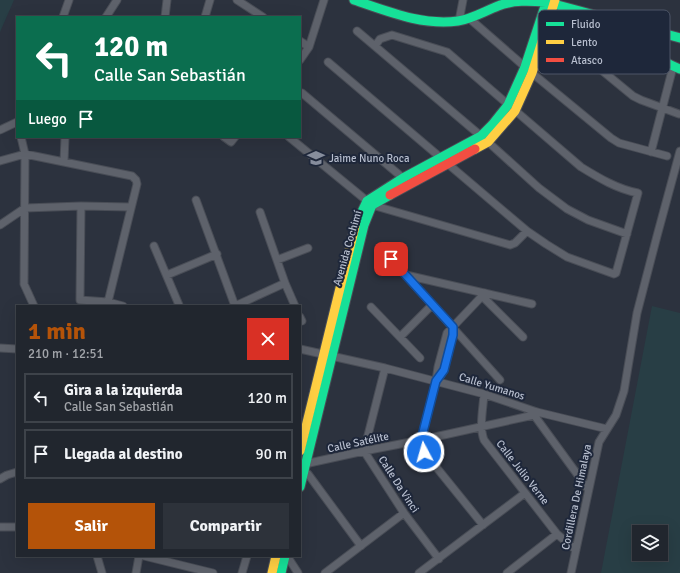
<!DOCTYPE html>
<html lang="es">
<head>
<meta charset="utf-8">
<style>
  :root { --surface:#21262e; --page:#2d323a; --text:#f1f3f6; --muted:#a2a5aa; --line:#3e434a; --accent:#b45309 }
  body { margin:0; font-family:Signika,sans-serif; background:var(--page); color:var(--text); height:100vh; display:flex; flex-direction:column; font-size:15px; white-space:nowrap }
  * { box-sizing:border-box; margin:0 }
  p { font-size:13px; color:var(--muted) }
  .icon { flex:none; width:22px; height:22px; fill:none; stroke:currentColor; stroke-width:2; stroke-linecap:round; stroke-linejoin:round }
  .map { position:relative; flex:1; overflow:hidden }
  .details { position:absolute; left:16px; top:305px; width:285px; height:252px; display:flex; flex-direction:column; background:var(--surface); border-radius:0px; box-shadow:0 4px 16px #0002,0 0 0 1px var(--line) }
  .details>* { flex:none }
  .hud { position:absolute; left:16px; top:16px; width:285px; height:122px; border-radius:0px; box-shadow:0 4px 16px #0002,0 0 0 1px var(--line); background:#0b6e4f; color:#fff; overflow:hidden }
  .controls { position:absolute; left:632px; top:525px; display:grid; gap:8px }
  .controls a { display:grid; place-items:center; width:36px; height:36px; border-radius:0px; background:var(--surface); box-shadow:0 4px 16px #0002,0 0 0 1px var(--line); font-size:20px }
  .pin { position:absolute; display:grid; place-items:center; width:34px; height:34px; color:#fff; margin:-17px; border-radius:8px; box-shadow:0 2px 6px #0006 }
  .me { position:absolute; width:44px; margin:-22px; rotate:354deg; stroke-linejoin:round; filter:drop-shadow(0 0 3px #0008) }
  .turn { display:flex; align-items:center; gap:14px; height:84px; padding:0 12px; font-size:18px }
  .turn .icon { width:52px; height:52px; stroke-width:2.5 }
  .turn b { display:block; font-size:28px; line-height:34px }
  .then { display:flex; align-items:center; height:38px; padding:0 12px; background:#0003; gap:8px; font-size:15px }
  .round { display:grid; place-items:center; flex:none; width:42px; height:42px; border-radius:0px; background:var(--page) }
  .head { display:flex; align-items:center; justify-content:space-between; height:68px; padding:0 12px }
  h1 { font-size:24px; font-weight:800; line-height:30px; color:var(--accent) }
  .button { display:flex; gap:8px; margin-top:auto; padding:8px 12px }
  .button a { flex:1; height:46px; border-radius:0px; background:var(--accent); color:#fff; font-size:16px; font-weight:800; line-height:46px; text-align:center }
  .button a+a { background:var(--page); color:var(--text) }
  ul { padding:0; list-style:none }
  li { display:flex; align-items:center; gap:12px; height:50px; margin:0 8px 6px; padding:0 4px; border:2px solid var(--line); border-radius:0px }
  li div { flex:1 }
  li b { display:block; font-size:15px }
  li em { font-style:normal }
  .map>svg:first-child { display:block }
  .green { fill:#283e45; fill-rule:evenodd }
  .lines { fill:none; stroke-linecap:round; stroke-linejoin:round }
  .street-casing { stroke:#494d56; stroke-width:9 }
  .fast-casing { stroke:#494d56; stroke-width:11 }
  .slow-casing { stroke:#494d56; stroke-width:11 }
  .jam-casing { stroke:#494d56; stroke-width:11 }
  .street { stroke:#5e626b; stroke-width:7 }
  .fast { stroke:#16e098; stroke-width:9 }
  .slow { stroke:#ffcf43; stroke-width:9 }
  .jam { stroke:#f24e42; stroke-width:9 }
  .route-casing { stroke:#114b97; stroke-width:10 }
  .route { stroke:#1a73e8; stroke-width:7 }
  .labels { text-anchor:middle; stroke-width:4; stroke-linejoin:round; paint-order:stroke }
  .poi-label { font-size:11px; fill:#b7bece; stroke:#1e273a; text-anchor:start }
  .street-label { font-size:11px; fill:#b7bece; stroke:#1e273a }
  .key { fill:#1e273a; stroke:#4c5466; stroke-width:1 }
  .key-label { font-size:11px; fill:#b7bece }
</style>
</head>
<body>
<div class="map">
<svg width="680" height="573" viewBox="0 0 680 573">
  <rect width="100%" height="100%" fill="#2c323e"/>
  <!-- green -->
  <path class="green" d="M0,0H14L0,32Z
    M652,306L680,313V573H601ZM639,532H661V554H639Z"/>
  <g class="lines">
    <!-- street casing -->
    <g class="street-casing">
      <path id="street" d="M237,0L263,17
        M63,17L69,0
        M106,17L117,0
        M165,17L167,0
        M205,17L210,0
        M470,19L532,73L611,138L619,143L667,156
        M459,21L463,0
        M543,22L633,96L641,100L679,114
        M357,31L488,142L539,188L567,209L588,220L627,234
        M300,41L309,47
        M300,60L309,47L324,0
        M328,62L527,231L546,244L567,257L614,274L616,273L638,193C617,189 599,178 581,167L447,52L392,35L380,39L375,46
        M302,93L403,178
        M0,130L17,122
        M21,137L25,154L24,284L34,306
        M224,137L231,142L235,137
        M289,137L372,205L510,245L515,243L527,231
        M651,152L673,67
        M0,161L25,154L132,176L136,180L137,184L107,306
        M64,162L65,137
        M196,200L235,306
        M81,206L80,300L108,302L123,306
        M260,212L285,283L295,306
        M0,225L25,208L81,206L131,207
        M154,246L179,305
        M391,259L500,380
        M277,260L308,248
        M167,275L217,254
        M406,275L532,304
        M482,296L523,337
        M235,306L285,283
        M371,307L420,358
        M300,317L302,321
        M400,337L432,305
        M0,348L17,349
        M300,349L385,368L484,394L537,412L607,429
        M385,368L364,451L404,513L439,559
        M437,381L444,370L453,335V327
        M484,394C483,409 479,427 484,440L557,534L576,550
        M534,415L588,489
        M300,465L364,451L421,440L534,415L537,412
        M301,469L308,474L361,546
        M0,479L7,475L17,472
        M483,525L424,452L421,440L436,381L438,367L447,333L485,293
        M0,527H17
        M97,556L102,573
        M144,556L213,573
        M287,556L298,573
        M136,573L139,556
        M242,573L247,556
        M325,573L404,513
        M419,573L525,493
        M507,573L557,534
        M571,573L599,442L616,415L624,391L637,313L657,236L680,151"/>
    </g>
    <!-- fast casing -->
    <g class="fast-casing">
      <path id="fast" d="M354,0C387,11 422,26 458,21C472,19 485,11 498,6C513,0 530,1 546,2L680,38
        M617,21C636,41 654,59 680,69
        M355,227L367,201L403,178L481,136L492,125L508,105L525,67L547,0
        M300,487L364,225L372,205L390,195
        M281,573L285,556"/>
    </g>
    <!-- slow casing -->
    <g class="slow-casing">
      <path id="slow" d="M475,149L488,142L515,111L532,73L555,0
        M300,451L355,227
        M272,573L276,556"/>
    </g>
    <!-- jam casing -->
    <g class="jam-casing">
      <path id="jam" d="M390,195L475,149"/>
    </g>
    <!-- street -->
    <use href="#street" class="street"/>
    <!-- fast -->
    <use href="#fast" class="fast"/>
    <!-- slow -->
    <use href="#slow" class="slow"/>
    <!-- jam -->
    <use href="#jam" class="jam"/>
  </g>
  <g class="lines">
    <!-- route casing -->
    <g class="route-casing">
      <path id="route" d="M391,259L453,327V335L444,370L436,381L421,440L424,452"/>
    </g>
    <!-- route -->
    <use href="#route" class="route"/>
  </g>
  <!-- icons -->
  <defs>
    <g id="school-bare" transform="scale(1.38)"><path d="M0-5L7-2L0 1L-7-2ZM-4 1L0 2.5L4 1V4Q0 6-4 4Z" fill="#868d9c" stroke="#1e273a" stroke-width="2.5" paint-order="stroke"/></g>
  </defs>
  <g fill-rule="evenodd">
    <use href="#school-bare" x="316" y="158"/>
  </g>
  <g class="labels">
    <!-- poi labels -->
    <g class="poi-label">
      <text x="329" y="162">Jaime Nuno Roca</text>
    </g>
    <!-- street labels -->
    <g class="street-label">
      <text transform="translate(347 248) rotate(-74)" y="4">Avenida Cochimí</text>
      <text transform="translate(492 386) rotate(17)" y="4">Calle Yumanos</text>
      <text transform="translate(358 442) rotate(-12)" y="4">Calle Satélite</text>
      <text transform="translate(523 472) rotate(52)" y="4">Calle Julio Verne</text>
      <text transform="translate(399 484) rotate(57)" y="4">Calle Da Vinci</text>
      <text transform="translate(576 497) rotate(-78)" y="4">Cordillera De Himalaya</text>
    </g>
  </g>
  <!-- legend -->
  <rect x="538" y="10" width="132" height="64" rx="6" class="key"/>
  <rect x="546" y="22" width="18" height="4" fill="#16e098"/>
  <rect x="546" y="40" width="18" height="4" fill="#ffcf43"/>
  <rect x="546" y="58" width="18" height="4" fill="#f24e42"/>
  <g class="key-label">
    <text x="571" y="28">Fluido</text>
    <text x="571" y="46">Lento</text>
    <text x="571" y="64">Atasco</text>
  </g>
</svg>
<div class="controls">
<a><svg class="icon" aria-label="layers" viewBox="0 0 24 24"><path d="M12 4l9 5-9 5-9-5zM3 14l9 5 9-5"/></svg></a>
</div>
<div class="pin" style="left:391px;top:259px;background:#d93025"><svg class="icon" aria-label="arrive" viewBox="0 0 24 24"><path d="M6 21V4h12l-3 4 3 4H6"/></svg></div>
<svg class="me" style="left:424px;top:452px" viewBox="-20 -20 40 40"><circle r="17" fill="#1a73e8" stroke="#fff" stroke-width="3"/><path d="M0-11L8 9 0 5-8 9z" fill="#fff"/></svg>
<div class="hud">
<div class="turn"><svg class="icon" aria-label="left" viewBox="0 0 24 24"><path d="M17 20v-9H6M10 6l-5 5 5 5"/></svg><div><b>120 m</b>Calle San Sebastián</div></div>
<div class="then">Luego<svg class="icon" aria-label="arrive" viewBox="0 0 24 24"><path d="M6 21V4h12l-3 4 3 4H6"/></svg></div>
</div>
<section class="details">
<div class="head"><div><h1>1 min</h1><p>210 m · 12:51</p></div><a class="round" style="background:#d93025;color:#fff"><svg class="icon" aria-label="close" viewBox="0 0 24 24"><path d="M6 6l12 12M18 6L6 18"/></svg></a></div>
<ul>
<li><svg class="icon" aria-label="left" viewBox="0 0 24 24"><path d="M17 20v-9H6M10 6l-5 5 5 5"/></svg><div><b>Gira a la izquierda</b><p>Calle San Sebastián</p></div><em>120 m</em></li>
<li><svg class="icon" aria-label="arrive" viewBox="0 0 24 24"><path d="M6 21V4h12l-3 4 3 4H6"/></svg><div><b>Llegada al destino</b></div><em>90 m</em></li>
</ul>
<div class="button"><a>Salir</a><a>Compartir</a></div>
</section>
</div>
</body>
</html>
